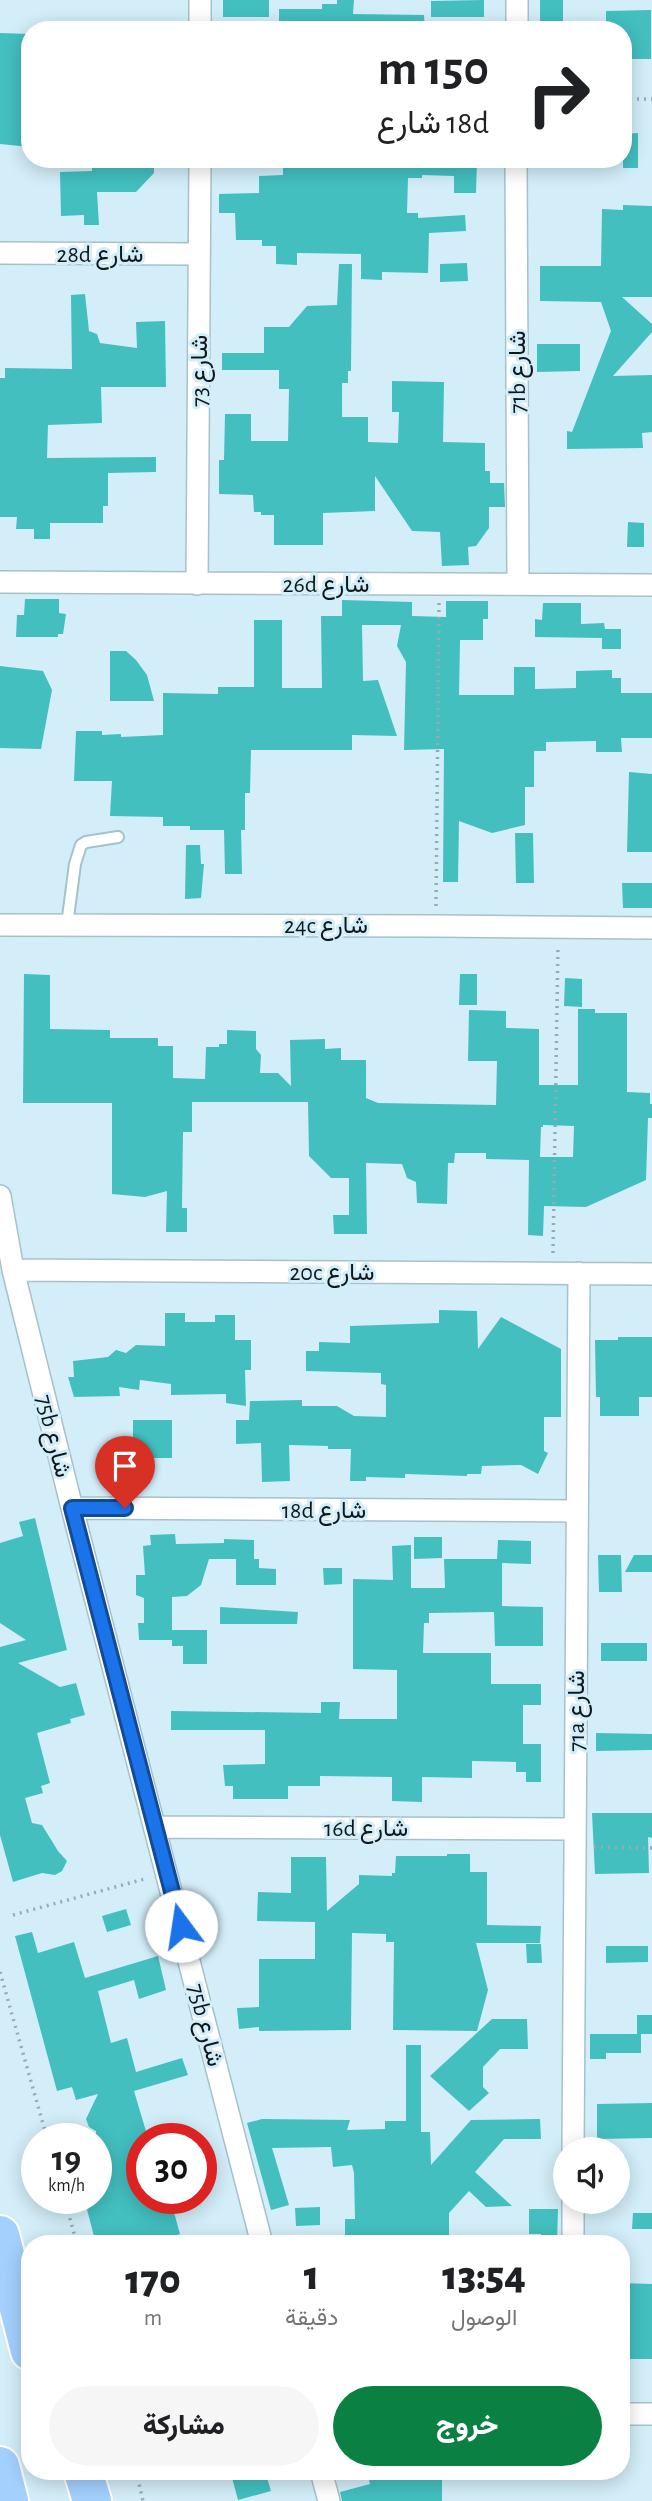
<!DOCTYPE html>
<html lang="ar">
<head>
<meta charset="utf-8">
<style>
  :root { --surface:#fff; --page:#f6f6f6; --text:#202124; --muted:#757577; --accent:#0b8043 }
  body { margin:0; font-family:"Alegreya Sans",Vazirmatn,sans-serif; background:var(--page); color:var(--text); direction:rtl; height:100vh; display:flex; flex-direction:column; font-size:26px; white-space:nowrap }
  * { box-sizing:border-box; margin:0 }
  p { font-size:23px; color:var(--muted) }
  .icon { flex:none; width:38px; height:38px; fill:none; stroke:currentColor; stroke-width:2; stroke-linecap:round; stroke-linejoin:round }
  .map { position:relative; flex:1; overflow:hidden; direction:ltr }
  .drawer { position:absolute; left:21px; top:2235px; width:609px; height:245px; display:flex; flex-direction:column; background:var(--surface); border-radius:28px; box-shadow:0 4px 18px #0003; direction:rtl }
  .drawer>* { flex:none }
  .guide { position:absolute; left:21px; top:21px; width:611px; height:147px; border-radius:28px; box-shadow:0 4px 18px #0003; direction:rtl; background:#fff; color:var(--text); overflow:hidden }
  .tools { position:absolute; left:553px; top:2137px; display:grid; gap:14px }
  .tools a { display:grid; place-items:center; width:77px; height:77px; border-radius:50%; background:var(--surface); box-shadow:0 4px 18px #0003; font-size:35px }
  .speed { position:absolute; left:21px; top:2123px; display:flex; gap:14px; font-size:35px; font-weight:700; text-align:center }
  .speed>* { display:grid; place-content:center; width:91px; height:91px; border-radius:50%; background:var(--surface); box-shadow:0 4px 18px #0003; line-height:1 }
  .speed small { font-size:18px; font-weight:400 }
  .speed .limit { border:10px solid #d22; background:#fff; color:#111 }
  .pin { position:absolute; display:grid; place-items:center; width:60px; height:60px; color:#fff; margin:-72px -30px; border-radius:50% 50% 50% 0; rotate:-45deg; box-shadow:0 0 7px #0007 }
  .pin .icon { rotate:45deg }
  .me { position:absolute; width:77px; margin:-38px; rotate:346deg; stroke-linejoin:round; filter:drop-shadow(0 0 5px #0008) }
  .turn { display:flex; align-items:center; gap:24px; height:147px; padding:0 28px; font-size:32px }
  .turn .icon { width:91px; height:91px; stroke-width:2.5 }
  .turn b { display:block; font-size:49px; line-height:60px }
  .eta { display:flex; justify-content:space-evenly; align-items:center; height:119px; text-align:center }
  .eta b { font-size:42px; font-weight:800; line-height:49px }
  .button { display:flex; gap:14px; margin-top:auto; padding:14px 28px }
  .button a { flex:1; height:80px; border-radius:42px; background:var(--accent); color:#fff; font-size:28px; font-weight:800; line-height:80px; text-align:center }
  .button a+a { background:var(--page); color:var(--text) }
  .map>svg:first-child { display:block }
  .building { fill:#43bfc0; fill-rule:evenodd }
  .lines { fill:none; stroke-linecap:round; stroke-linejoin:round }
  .lane-casing { stroke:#a7c1cb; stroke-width:14 }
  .street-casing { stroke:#a7c1cb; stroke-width:24 }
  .highway-casing { stroke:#fff; stroke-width:42 }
  .path { stroke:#95abb4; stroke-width:3.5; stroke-dasharray:2 5; stroke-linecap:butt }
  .lane { stroke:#fff; stroke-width:10 }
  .street { stroke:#fff; stroke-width:21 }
  .highway { stroke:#a4d0fe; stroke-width:38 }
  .route-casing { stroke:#114b97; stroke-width:18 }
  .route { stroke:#1a73e8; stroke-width:12 }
  .labels { text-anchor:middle; stroke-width:6; stroke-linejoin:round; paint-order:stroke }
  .street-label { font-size:24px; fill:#0e181c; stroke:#d3eef9 }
</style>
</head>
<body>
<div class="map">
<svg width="652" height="2501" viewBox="0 0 652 2501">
  <rect width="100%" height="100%" fill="#d3eef9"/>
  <!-- building -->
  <path class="building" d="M223,0H269V17H223Z
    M337,0H354L353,14L424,15L425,30H279V9H322V4H337Z
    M484,0V17H431V1Z
    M540,0H563V29H540Z
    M651,10V59H623V30H606V11Z
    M0,33L30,34V147L0,144Z
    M638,133V168H623V134Z
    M92,159H154V173L136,192H97L99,225H84V215L61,216L60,172L92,171Z
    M283,159L477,160L476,193H454V176L422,175V178H408L407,213H418V218L465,215L466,231L429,233L428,273L382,272V280L361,279V254L297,253V265L276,264V246H262V240H236L235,213H219V194L259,193V176L283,175Z
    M623,205L652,206V297H622L652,324V332L613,376L652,375V432L642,433L643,448L567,449V431L572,432L611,331L601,302L540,301V266H601L602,209L623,210Z
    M467,263L468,281L440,282V264Z
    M339,264H352L351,371H348V383H342V417H368V442L398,443L399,412H392V381L444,382L443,442L485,443V471H490V483H504L505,507H489V528L476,546L468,547L469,565L442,566L440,532L412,531L375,476V511L323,513V545H274V515H261V512H254L253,495L219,494V460H224L225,414H251V441H288L289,389H279V370H222V353H264V327H289L307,306L337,305Z
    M85,294L89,331L97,334L100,343L137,348L136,322L165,321L166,387H101L102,423L48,425L47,458L156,457V472L108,473V506H103V523H50V539H34V529H16L17,517H0V378H5V368L72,369L71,295Z
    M537,344H580V371L537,372Z
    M628,522L644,523V547H627Z
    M25,599H59V613L66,614L63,634H58V637H16L17,615H24Z
    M342,600L412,602V616L446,617V601H488V619H483V640H460L459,695H514V667H535V689L576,688V671L612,670V678H621V693H652V738H621L622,752H596V741L546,742V751H534V787H525V825L492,833L459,821L458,882H443L444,749L404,750L406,662L397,646L401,625H362L363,681L378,680L397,736L352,735V750H251L250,793H245V830H241L242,874H225L224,830H190V826H163V817L110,816L112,781H74L76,731H102V735L121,734V737L163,735V693L218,694V687H254V620H282V688H322L321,616H342Z
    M543,603H581V624L604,623L605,629H621V649H602V638L535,637V619L542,620Z
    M110,651H126L136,660L147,675L154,701H110Z
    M0,666L43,671L52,690L41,749L0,748Z
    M629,772L652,774V852H627Z
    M515,833H533L534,883H516Z
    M186,845H200L201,864H204L201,898L185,899Z
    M622,883H652V908H623Z
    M24,974L50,975V1029L110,1030V1038H158V1046H173V1078L205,1079L206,1047H219V1044H227V1030L256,1031V1049L261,1055L260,1073H278L291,1086L290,1040L325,1039V1049L341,1048V1060H366V1098L378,1103L496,1105L497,1061H468L469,1010L506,1011V1028L539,1029V1085H578V1009H595V1013H627V1092L650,1093V1104H652V1118H648L646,1180L586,1207L544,1206L543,1236L528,1235L529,1160L486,1159V1153H455L454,1163H448L447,1204L417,1203L416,1182L407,1178L402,1164L366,1163L367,1234H334L333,1215H349V1178H331L309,1156L308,1102H192V1132H183L182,1208H187V1232H166L167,1191L145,1197L112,1194V1103H23ZM543,1125L574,1126L573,1157H540L541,1127H543Z
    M460,974H477V1005H459Z
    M565,978L582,979V1007L564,1006Z
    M439,1310L477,1311L478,1349L501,1317L561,1349V1417H544V1451L548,1453L538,1474L521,1465L482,1466L481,1474H467V1476L405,1474V1478L366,1477V1481H350L351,1449H328V1446L289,1445L290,1481L262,1482L261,1443L236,1444V1420H249L250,1401L302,1400V1406H337L354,1416L386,1417V1385L381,1384V1373L306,1371V1351H319V1342L350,1343V1326L439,1323Z
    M165,1313H185V1322H215V1315H235V1340H251V1370H245L246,1406L226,1403V1394L171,1395V1384L140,1380L139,1390L119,1387L120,1396L74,1397L68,1377H74L73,1361L108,1357L116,1350L126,1353L136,1345L165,1346Z
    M618,1337H652V1397H639V1416H600V1397H596L595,1340H618Z
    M133,1420H172V1458H133Z
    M35,1518L67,1650L18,1663L60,1687L76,1683L85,1715L70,1719L71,1723L37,1733L50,1783L41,1786L43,1793L25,1798L32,1823L42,1825L58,1851L67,1861L62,1871L55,1875L42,1873L13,1882L0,1835V1647L26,1640L0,1623V1543L23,1536L19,1522Z
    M175,1534L176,1544L224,1543V1539L254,1540V1559H259V1568L276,1569V1585H236V1559H209L201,1585L187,1596L172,1597V1630H207V1664H183V1646H172V1640H139L138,1623H144V1598L136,1595V1575H145L143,1546L151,1545L150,1535Z
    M414,1537H442V1558L414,1559Z
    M498,1540L531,1541V1564L502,1563V1606L543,1607V1646H495L494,1612L429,1613V1623H424L423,1653H491V1684H541V1705H523V1744H541V1782H526V1772H516V1762L472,1761V1778L422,1777V1802L392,1801V1777L320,1776V1786H288V1799H233V1786H225L223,1765L265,1764V1730H171V1711L321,1713V1702H340L339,1719H397V1670L353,1669V1579L393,1580L392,1546L411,1545V1588H445L444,1559H497Z
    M598,1555H621L622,1592H599Z
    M634,1555H652V1572H625Z
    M323,1568H342V1584L324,1585Z
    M220,1607L298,1612L297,1624H220Z
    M601,1643H647V1661H601Z
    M596,1733L652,1734V1750L596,1751Z
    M592,1813H652V1838L648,1837L649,1873L595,1874Z
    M447,1854H470V1872H487V1925L541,1926L540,1943H476L488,1990L477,2031L393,2030L394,1942H386V1934L352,1933L351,2030L259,2031V2027L239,2029L237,2008L259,2007V1959H315V1922L257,1921L258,1892L291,1893V1857H326L327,1911L359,1884V1875L392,1876V1873H395L396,1856H447Z
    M126,1909L131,1925L107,1932L102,1916Z
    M32,1932L38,1953L74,1942L85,1978L158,1956L166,1990L139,1999L134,1980L98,1991L111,2043L127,2038L136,2072L182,2058L188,2075L134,2091L148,2138H142V2198H170L180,2234L146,2244H96L84,2198H96V2131L89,2127L86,2119L98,2094L76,2100L72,2087L57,2091L15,1936Z
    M526,1944H541L542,1963H527Z
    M606,1946H648V1962L606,1963Z
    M637,2015H652V2034H641V2053H606V2059H590V2034H637Z
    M492,2019H527L528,2049H500L483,2067V2087L489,2093L469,2111L430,2076Z
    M406,2045H421V2132H430L431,2165L471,2120L540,2119L541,2139H504L475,2172L512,2206L486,2207L469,2191L449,2213V2244H345V2219H355L354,2173L352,2165L333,2167L331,2147L272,2148L289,2205L271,2210L247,2123L262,2119L350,2120L347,2130L385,2129V2121H406Z
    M652,2103V2138L597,2139V2104Z
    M320,2207V2225L296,2226L295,2208Z
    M529,2209H558L557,2244H541V2234H529Z
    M633,2213H652V2229H632Z
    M621,2283L652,2284V2359H622Z
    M242,2471H265L271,2491L238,2500L231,2474Z
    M396,2471H442V2501H342L340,2492L370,2484L369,2480Z"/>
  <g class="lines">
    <!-- lane casing -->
    <g class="lane-casing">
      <path id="lane" d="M67,925L75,864L81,845L86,842L118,837"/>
    </g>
    <!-- street casing -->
    <g class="street-casing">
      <path id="street" d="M200,30V0
        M517,30V0
        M516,159L518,584
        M0,253L199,254
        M0,582L652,585
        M197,584L200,159
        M0,925L436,926L652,928
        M0,1196L13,1270L72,1508L262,2244
        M13,1270L652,1274
        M72,1508L576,1511
        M156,1827L575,1829
        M573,2149L579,1273
        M573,2244V2202
        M621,2414H652
        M321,2471L329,2501"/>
    </g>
    <!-- highway casing -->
    <g class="highway-casing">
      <path id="highway" d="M0,2235L30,2351
        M0,2466L9,2501
        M83,2471L92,2501"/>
    </g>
    <!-- path -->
    <path class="path" d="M623,99H652
      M436,906L439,602
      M553,1253L558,946
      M594,1847L652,1848
      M13,1915L148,1878
      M0,1972L47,2138
      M64,2198L77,2244
      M136,2471L143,2501"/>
    <!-- lane -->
    <use href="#lane" class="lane"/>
    <!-- street -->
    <use href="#street" class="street"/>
    <!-- highway -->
    <use href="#highway" class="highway"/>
  </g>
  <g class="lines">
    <!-- route casing -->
    <g class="route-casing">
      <path id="route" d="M125,1508H72L181,1926"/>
    </g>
    <!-- route -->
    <use href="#route" class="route"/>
  </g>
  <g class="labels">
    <!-- street labels -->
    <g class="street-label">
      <text x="100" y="262">28d شارع</text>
      <text transform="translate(199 371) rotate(-90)" y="8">شارع 73</text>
      <text transform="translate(517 372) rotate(-90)" y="8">71b شارع</text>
      <text x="326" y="592">26d شارع</text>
      <text x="326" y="933">24c شارع</text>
      <text x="332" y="1280">20c شارع</text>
      <text transform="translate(54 1436) rotate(76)" y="8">75b شارع</text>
      <text x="324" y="1518">18d شارع</text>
      <text transform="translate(576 1711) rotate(-90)" y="8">71a شارع</text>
      <text x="366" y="1836">16d شارع</text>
      <text transform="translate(206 2025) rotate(76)" y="8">75b شارع</text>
    </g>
  </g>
</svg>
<div class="tools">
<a><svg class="icon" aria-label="sound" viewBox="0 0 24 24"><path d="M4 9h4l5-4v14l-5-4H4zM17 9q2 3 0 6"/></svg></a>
</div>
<div class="speed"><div>19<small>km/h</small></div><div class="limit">30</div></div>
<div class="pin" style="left:125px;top:1508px;background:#d93025"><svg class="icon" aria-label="arrive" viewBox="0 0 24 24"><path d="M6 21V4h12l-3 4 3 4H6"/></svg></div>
<svg class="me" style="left:181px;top:1926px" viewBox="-20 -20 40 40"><circle r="19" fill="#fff"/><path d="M0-13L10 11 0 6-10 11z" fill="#1a73e8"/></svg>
<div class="guide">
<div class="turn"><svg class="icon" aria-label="right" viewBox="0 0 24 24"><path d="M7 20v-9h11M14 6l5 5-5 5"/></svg><div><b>150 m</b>18d شارع</div></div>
</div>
<section class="drawer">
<div class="eta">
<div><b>13:54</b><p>الوصول</p></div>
<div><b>1</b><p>دقيقة</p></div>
<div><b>170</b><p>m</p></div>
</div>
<div class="button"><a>خروج</a><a>مشاركة</a></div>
</section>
</div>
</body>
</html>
